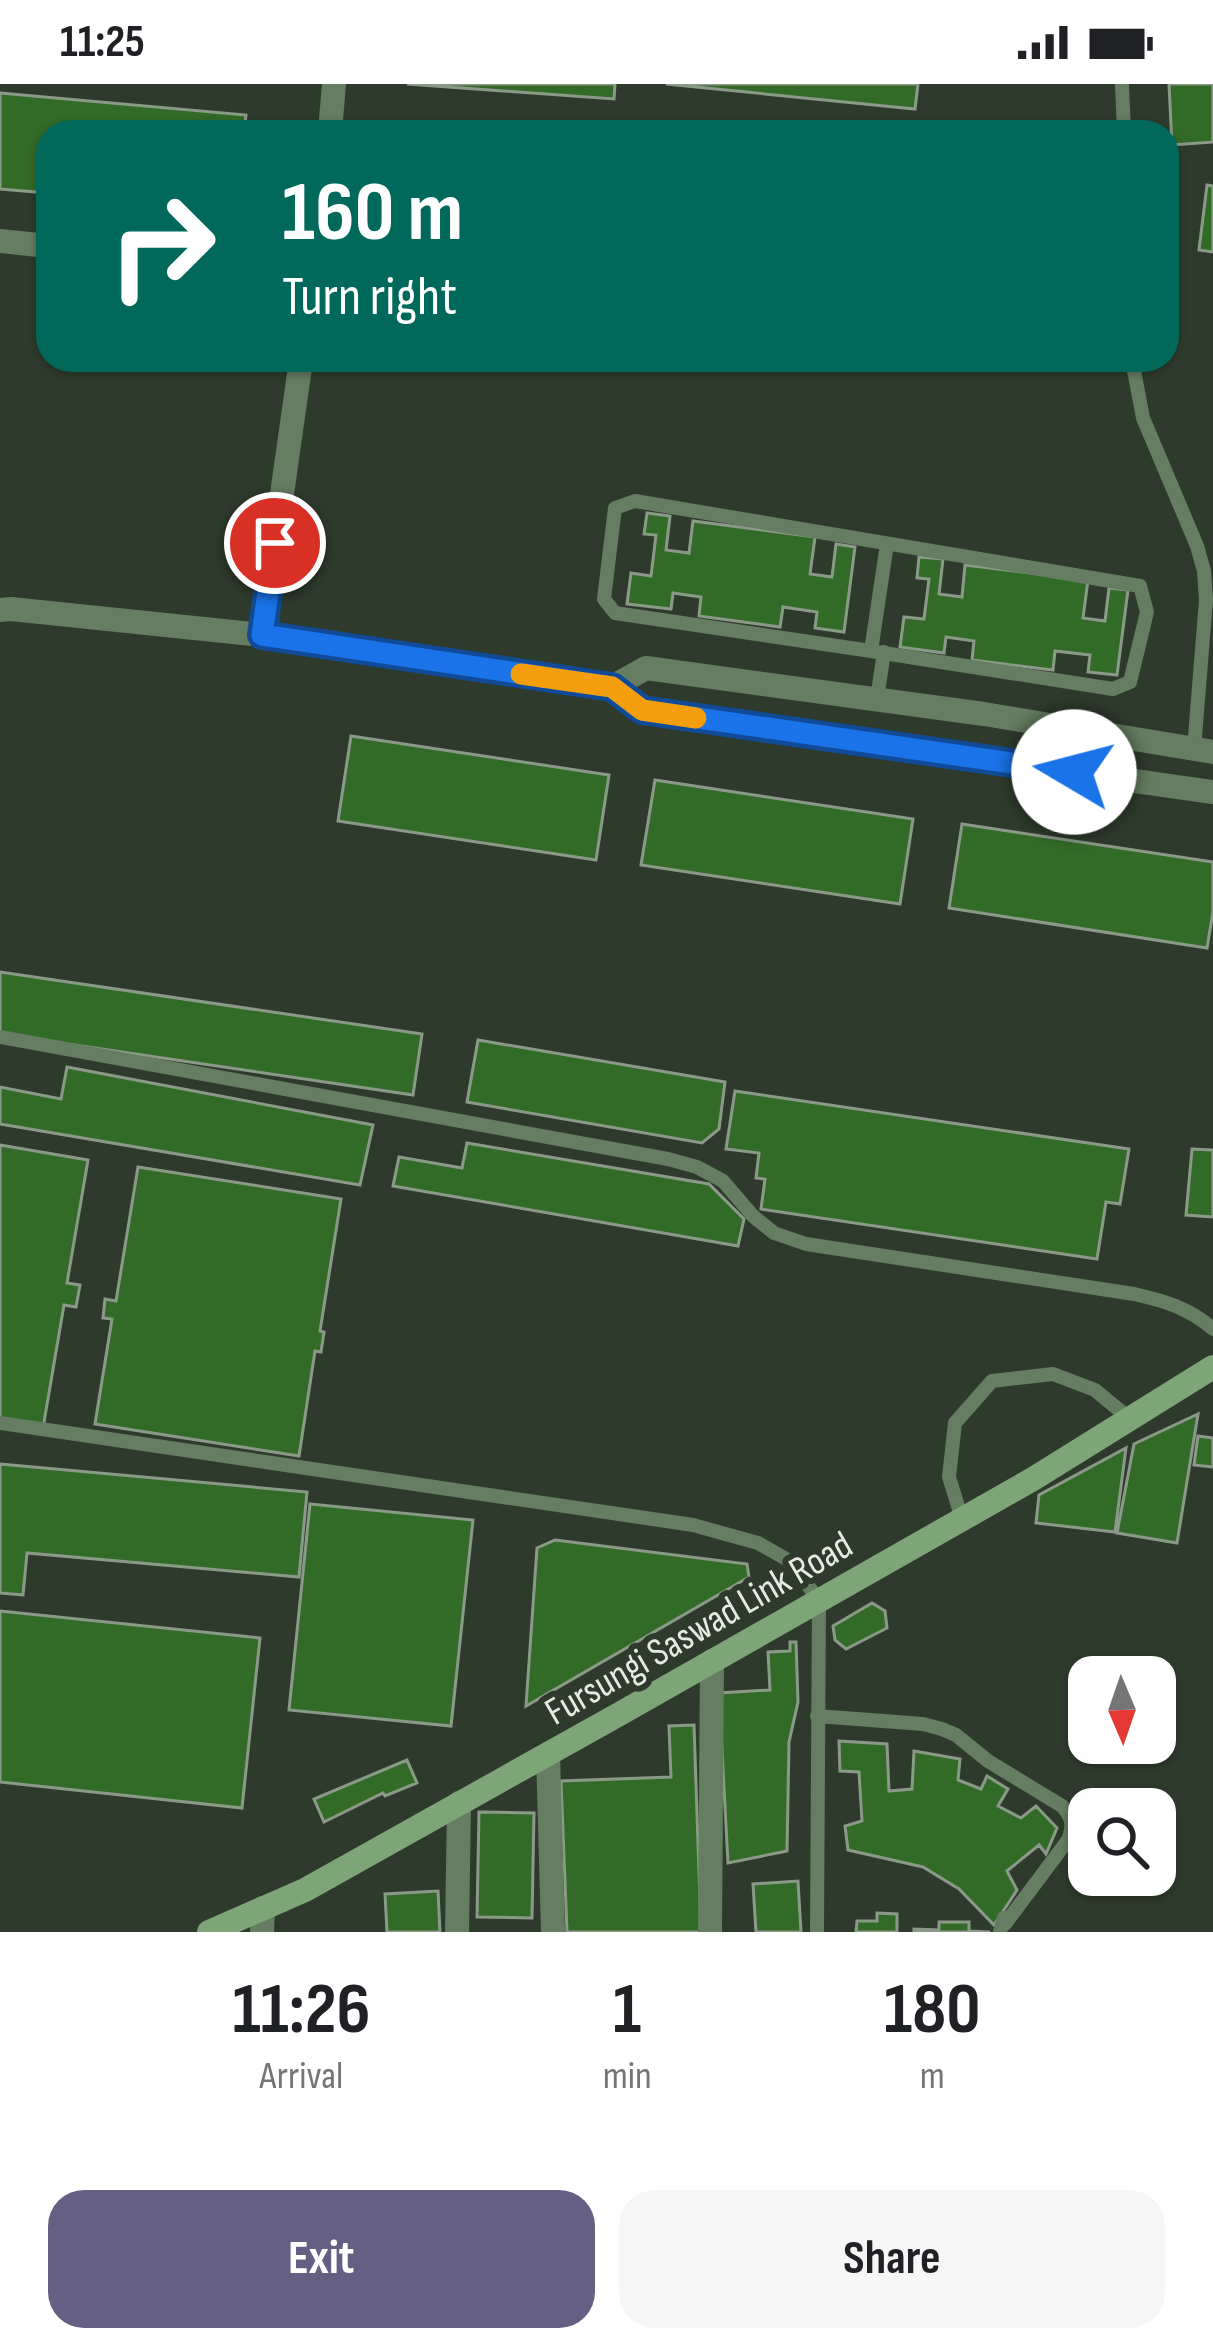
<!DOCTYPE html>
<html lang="en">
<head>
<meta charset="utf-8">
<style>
  :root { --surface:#fff; --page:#f6f6f6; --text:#202124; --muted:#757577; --accent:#645f83 }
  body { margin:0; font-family:"Sofia Sans Condensed",sans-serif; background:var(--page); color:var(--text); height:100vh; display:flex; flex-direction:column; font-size:45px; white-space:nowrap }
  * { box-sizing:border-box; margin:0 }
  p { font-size:39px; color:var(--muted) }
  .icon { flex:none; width:66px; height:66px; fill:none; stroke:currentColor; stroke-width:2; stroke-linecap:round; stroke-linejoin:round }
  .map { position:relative; height:1848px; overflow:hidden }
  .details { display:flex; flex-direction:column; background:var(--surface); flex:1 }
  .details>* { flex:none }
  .guide { position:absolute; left:36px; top:36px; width:1143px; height:252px; border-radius:36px; box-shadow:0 3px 9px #0004; background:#00695c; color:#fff; overflow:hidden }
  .needle { width:78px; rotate:178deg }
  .fabs { position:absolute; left:1068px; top:1572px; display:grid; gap:24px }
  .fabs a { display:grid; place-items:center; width:108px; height:108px; border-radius:24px; background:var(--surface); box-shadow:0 3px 9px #0004; font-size:60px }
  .pin { position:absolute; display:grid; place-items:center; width:102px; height:102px; color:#fff; margin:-51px; border:6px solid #fff; border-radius:50%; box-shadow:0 3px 12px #0007 }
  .me { position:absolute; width:132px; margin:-66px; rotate:278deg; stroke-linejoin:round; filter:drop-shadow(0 0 9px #0008) }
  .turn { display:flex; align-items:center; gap:42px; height:252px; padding:0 48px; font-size:54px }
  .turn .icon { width:156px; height:156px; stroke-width:2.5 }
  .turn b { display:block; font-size:84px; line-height:102px }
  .eta { display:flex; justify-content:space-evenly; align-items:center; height:204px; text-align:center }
  .eta b { font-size:72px; font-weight:700; line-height:84px }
  .cta { display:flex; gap:24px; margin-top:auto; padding:24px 48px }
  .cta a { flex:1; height:138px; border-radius:36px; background:var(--accent); color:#fff; font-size:48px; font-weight:700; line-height:138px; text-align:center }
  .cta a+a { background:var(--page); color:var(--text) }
  .status { display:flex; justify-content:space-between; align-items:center; height:84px; padding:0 60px; background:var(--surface); direction:ltr }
  .status svg { height:33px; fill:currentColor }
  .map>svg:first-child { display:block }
  .building { fill:#326a28; stroke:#8b9a88; stroke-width:3 }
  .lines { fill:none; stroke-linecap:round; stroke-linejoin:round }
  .lane { stroke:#657d61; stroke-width:14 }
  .street { stroke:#657d61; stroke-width:24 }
  .secondary { stroke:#7ea577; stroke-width:24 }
  .route-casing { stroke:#114b97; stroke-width:30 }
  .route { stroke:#1a73e8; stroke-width:21 }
  .slow { stroke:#f59e0b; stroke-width:21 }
  .labels { text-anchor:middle; stroke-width:12; stroke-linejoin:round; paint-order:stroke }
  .street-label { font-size:39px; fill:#e4ece2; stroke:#2e3b2c }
</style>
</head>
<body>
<div class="status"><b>11:25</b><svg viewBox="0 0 49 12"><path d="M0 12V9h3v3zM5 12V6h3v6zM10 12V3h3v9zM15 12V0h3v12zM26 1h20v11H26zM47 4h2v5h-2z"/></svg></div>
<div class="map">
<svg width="1213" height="1848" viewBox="0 0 1213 1848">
  <rect width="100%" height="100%" fill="#2e3b2c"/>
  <!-- building -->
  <path class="building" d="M407,0H615L614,15Z
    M666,0H918L915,25Z
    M1169,0H1213V58L1172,61Z
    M0,9L246,31L244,48H48V109L0,105Z
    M1207,101L1213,102V168L1199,166Z
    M647,429L670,432L666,466L689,469L693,437L815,453L810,490L832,493L836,460L855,463L844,548L815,544L817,528L783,523L780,543L699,532L701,513L673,509L671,525L627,520L631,489L651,492L656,451L644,450Z
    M919,473L943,475L939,510L962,513L965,481L1088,496L1083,534L1105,537L1109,504L1128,506L1117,591L1088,588L1090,571L1055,567L1053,586L972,576L974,557L946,553L944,569L900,563L904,533L924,535L929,495L917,494Z
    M351,652L609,691L596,776L338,737Z
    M655,696L913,735L900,820L641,781Z
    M962,740L1213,778V828L1207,864L949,824Z
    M0,888L422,950L413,1011L0,950Z
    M478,956L725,998L719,1045L702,1059L467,1018Z
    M67,983L373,1041L360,1101L0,1040V1003L61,1015Z
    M735,1007L1129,1065L1120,1120L1106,1118L1097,1175L761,1125L765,1095L756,1094L759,1069L726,1065Z
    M467,1059L709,1100L744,1135L738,1162L393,1102L399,1073L462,1084Z
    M0,1061L88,1076L67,1199L80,1201L76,1223L64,1221L43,1344L0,1337Z
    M1192,1065L1213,1066V1133L1186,1131Z
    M138,1083L341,1115L320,1247L324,1248L321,1268L315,1267L299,1372L95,1340L112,1235L103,1234L105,1215L116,1217Z
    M1198,1330L1177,1459L1117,1449L1134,1360Z
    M1198,1352L1213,1354V1383L1194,1381Z
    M1126,1364L1115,1448L1036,1439L1039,1411Z
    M0,1380L307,1408L299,1493L27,1469L23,1511L0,1509Z
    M310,1420L473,1436L451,1642L289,1626Z
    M555,1456L747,1480L749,1493L526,1622L537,1464Z
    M872,1519L885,1527L887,1544L846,1565L835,1556L833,1542Z
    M0,1527L260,1554L242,1724L0,1698Z
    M790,1558H796L798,1618L789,1658L787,1767L728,1779L719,1609L770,1606L768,1568L790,1567Z
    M694,1641L701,1848H567L561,1697L671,1693L669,1642Z
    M839,1657L887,1660L889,1707L912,1705L914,1667L960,1675L958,1696L981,1705L987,1692L1008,1705L998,1722L1021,1734L1036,1722L1057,1744L1046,1770L1039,1761L1007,1787L1017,1806L994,1841L959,1805L923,1783L848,1766L845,1742L862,1737L859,1688L840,1687Z
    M407,1676L417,1699L385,1712L383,1709L324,1738L314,1715Z
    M479,1728L534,1729L532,1834L477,1833Z
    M798,1797L801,1848H756L753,1800Z
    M438,1807L440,1848H387L385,1810Z
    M877,1829L897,1830V1848H856L857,1837H877Z
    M939,1838H969V1847L990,1848H914V1845L939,1846Z"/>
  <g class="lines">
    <!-- lane -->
    <path class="lane" d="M1122,0L1124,48
      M1132,276L1143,334L1197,462L1204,487L1206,516L1194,665
      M871,567L1113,605L1130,598L1147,528L1140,502L635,417L615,424L604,515L615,529L871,567L887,460
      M877,615L884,568
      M0,953L668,1075L697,1083L723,1097L753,1132L774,1149L806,1160L1134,1210C1165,1217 1189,1224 1213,1245
      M0,1339L693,1441L758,1459L788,1476L819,1516L817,1848
      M962,1435L949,1393L955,1339L992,1297L1053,1290L1095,1306L1130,1335
      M817,1632L923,1640L942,1645L956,1651L988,1677L1062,1722C1072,1733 1074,1741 1068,1756L1005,1840L1004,1834L1000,1848"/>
    <!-- street -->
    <path class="street" d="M330,48L334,0
      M0,157L48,162
      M301,276L262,551L612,603L642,627L1213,708
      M0,526L11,525L262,551
      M612,603L646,584L984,630L1213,668
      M548,1670L553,1848
      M262,1848L263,1824
      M457,1848L459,1719
      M710,1848L712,1577"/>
    <!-- secondary -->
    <path class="secondary" d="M209,1848L305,1806L623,1628L1033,1395L1213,1283"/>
  </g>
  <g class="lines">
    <!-- route casing -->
    <g class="route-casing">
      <path id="route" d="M275,459L262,551L612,603L642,626L1074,688"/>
    </g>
    <!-- route -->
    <use href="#route" class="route"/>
    <!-- slow -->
    <path class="slow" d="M521,590L612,603L642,626L696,634"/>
  </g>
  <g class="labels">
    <!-- street labels -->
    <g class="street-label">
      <text transform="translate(698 1543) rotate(-30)" y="14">Fursungi Saswad Link Road</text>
    </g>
  </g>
</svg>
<div class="fabs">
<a><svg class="needle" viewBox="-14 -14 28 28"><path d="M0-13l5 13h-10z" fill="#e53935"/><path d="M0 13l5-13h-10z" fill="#757577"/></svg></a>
<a><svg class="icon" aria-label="search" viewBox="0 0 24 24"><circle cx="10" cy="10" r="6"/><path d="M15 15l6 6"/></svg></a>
</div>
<div class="pin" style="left:275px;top:459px;background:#d93025"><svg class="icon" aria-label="arrive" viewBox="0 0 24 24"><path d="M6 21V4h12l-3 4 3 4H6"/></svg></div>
<svg class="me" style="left:1074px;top:688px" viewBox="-20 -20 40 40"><circle r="19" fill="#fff"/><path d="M0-13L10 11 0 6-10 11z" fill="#1a73e8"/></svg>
<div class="guide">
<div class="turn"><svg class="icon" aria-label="right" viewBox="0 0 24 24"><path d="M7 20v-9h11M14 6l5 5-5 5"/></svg><div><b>160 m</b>Turn right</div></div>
</div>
</div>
<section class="details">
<div class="eta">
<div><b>11:26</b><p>Arrival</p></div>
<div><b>1</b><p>min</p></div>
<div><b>180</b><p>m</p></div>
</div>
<div class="cta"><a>Exit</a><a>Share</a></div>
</section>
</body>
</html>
